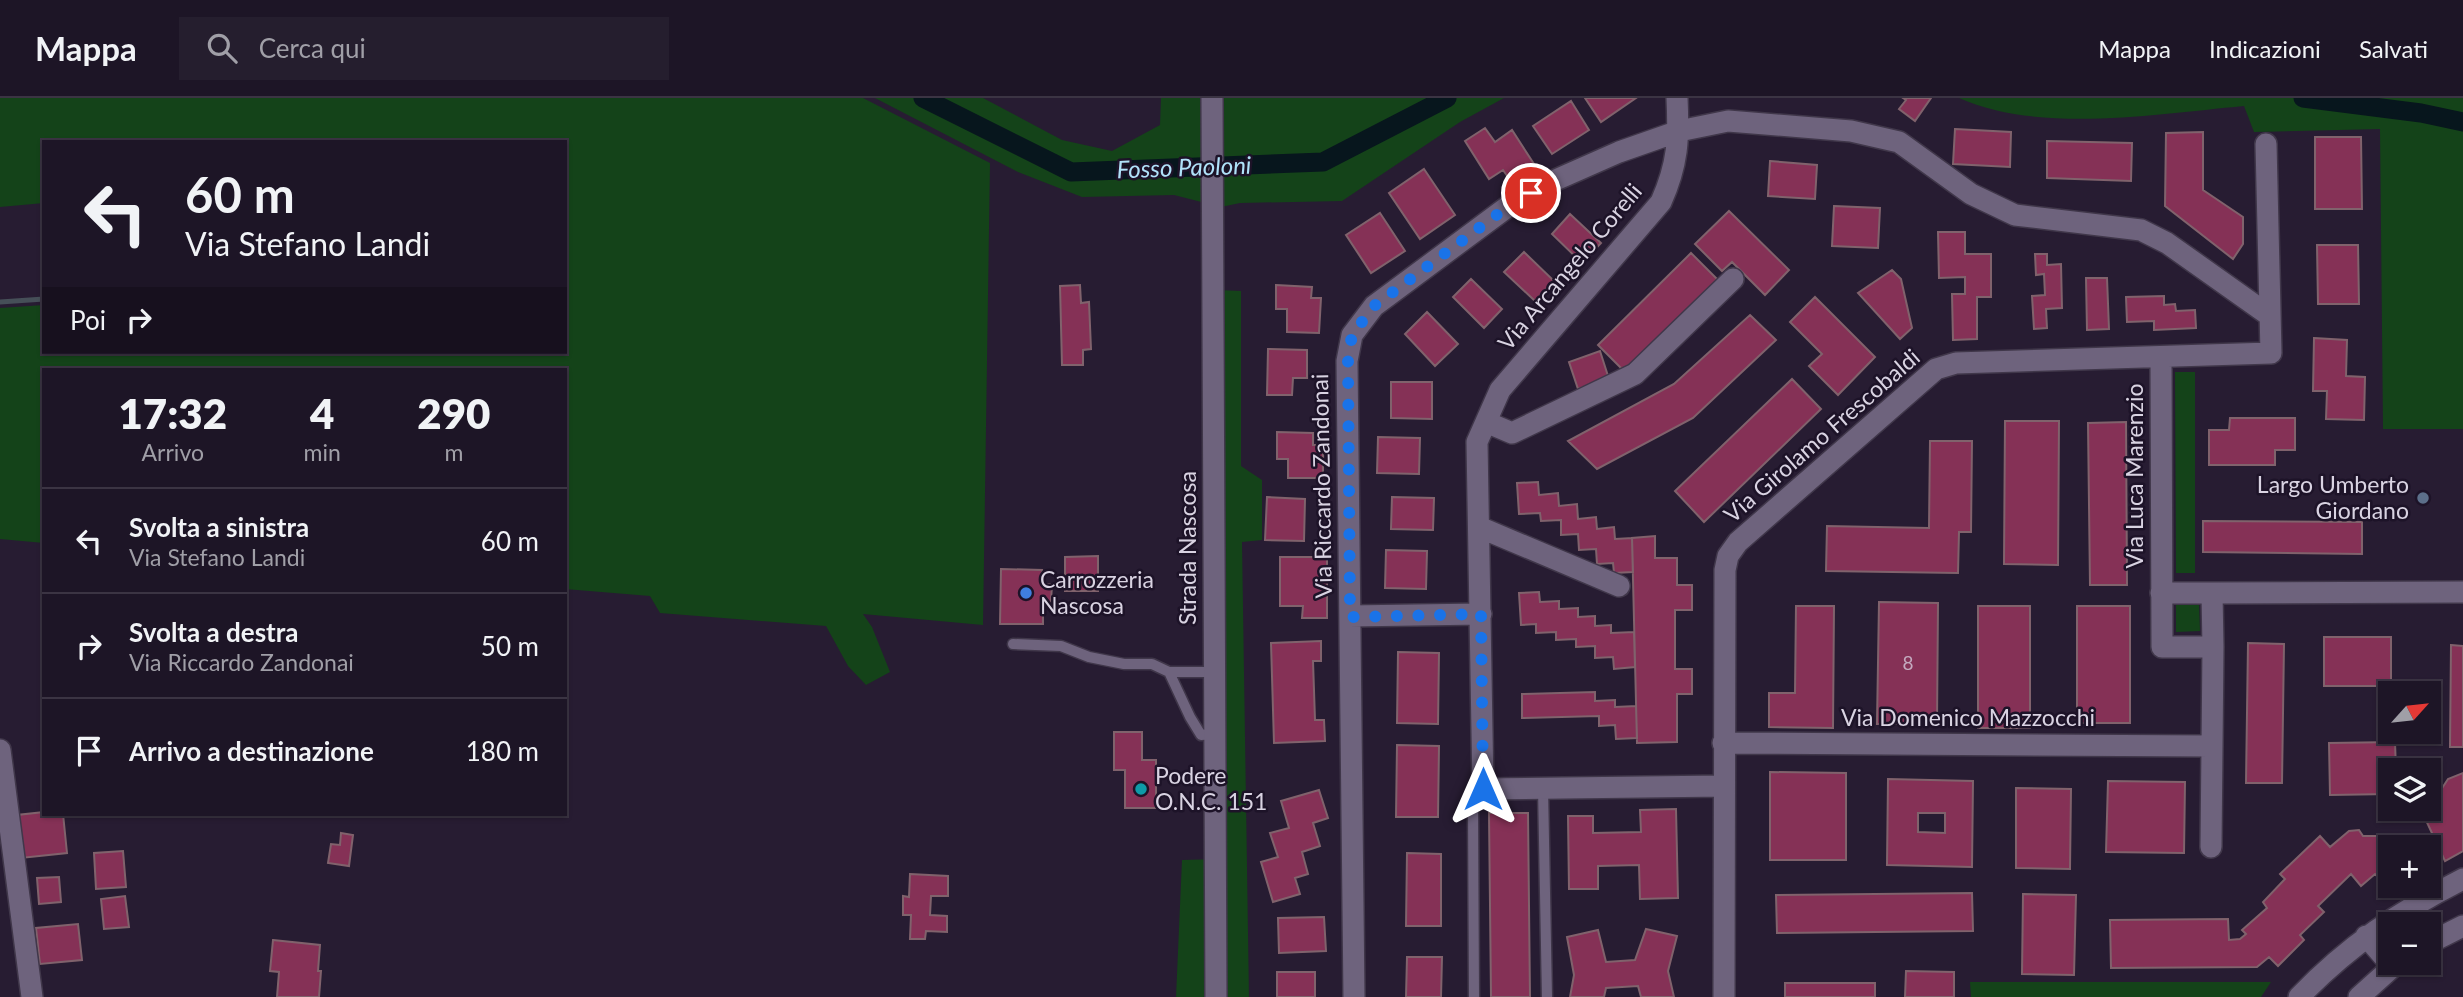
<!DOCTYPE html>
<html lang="it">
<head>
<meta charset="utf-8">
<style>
  :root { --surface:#1d1526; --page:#251e2e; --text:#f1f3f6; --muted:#a09fa7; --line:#3b3443 }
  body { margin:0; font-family:Lato,sans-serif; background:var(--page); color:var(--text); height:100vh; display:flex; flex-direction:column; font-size:26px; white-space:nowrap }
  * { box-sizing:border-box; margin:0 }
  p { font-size:23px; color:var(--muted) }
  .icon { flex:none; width:38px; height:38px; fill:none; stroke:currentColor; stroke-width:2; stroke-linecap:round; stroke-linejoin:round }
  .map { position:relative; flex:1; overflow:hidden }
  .details { position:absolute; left:42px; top:270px; width:525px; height:448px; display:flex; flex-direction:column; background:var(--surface); border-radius:0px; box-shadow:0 2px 5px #0004,0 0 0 2px var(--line) }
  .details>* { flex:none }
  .hud { position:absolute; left:42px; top:42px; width:525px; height:214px; border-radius:0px; box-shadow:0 2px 5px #0004,0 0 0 2px var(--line); background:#1d1526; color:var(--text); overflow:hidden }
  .needle { width:46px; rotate:63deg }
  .fabs { position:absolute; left:2378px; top:583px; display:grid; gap:14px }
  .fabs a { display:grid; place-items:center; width:63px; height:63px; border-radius:0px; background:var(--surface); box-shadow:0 2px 5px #0004,0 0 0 2px var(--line); font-size:35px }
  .pin { position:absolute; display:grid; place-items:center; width:60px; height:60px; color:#fff; margin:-30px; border:4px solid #fff; border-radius:50%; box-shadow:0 2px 7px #0007 }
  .me { position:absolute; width:77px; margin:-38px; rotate:0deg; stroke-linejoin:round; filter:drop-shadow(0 0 5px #0008) }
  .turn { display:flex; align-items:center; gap:24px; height:147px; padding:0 28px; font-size:32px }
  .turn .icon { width:91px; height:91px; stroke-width:2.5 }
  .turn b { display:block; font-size:49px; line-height:60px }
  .then { display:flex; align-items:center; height:66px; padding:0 28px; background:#0003; gap:14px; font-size:26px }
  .eta { display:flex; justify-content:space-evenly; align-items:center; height:119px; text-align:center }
  .eta b { font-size:42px; font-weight:800; line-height:49px }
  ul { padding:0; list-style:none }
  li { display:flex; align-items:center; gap:21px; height:105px; padding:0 28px; border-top:2px solid var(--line) }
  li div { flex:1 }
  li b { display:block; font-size:26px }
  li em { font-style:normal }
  header { display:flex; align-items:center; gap:42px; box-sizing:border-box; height:98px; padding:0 35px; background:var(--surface); border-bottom:2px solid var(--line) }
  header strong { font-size:33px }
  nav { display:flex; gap:38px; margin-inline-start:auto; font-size:24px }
  .search { width:490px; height:63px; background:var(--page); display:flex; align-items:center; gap:18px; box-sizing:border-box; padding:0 24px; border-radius:0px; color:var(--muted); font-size:26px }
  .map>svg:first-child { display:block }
  .green { fill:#144319 }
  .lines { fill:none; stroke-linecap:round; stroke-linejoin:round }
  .stream { stroke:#464f58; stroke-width:5 }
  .canal { stroke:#07161d; stroke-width:19 }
  .building { fill:#853156; stroke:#80626c; stroke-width:2; fill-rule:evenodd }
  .lane-casing { stroke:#40374a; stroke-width:13 }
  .street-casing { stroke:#40374a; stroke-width:24 }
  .secondary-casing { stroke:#40374a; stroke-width:24 }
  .lane { stroke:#6e637d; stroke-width:10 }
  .street { stroke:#6e637d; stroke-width:21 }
  .secondary { stroke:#6e637d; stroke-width:21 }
  .route { stroke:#1a73e8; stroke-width:12; stroke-dasharray:0 21.6 }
  .service-dot { fill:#5c6f8a; stroke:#1d1328; stroke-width:2.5 }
  .shop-dot { fill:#3f7fe0; stroke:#1d1328; stroke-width:2.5 }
  .culture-dot { fill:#0f9aa8; stroke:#1d1328; stroke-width:2.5 }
  .labels { text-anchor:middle; stroke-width:5; stroke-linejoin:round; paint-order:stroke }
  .number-label { font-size:19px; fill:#c4aabf }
  .street-label { font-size:23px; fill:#d9d3e2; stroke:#1d1328 }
  .poi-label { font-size:23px; fill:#d9d3e2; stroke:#1d1328; text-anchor:start }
  .water-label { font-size:24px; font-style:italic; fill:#b0e2f9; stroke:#1d1328 }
</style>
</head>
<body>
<header>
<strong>Mappa</strong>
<div class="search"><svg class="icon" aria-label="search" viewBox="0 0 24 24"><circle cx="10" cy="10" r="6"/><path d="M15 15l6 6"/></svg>Cerca qui</div>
<nav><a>Mappa</a><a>Indicazioni</a><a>Salvati</a></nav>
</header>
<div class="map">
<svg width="2463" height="899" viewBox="0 0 2463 899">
  <rect width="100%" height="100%" fill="#271c32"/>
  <!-- green -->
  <path class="green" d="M0,0H863L990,65L983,527L863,516L872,529L890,574L866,587L848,568L826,528L660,515L650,498L565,491V271H44V445L0,441V210L44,207V254H565V44H44V105L0,109Z
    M875,0H983L1062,42L1112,53L1160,27L1161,0H1504L1460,24L1342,103L1240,105L1221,109L1174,97L1082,99L1018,74Z
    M1959,0H2463V331H2383L2380,31L2254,34L2244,8C2157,16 2039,36 1959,0Z
    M1217,192L1241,193V368L1262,382V442L1242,444L1249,899H1176L1182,762L1220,761Z
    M2175,274H2195V475H2176Z
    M2176,506H2199L2200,533L2176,534Z
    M1970,884H2271L2261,899H1971Z"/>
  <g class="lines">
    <!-- stream -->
    <path class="stream" d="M0,204L44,201"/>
    <!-- canal -->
    <path class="canal" d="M923,0L1071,74L1323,64L1447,0
      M2303,0L2421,15L2463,24"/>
  </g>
  <!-- building -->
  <path class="building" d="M1585,0H1636L1601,24Z
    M1903,0H1931L1915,23L1899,11L1906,2Z
    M1571,3L1589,32L1552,56L1533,28Z
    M1485,30L1495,44L1512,32L1534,66L1510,82L1503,72L1489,81L1465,43Z
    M1955,31L2011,34L2010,69L1953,66Z
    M2203,34V92L2243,119V146L2233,161L2165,108L2166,35Z
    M2315,39H2361L2362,111H2315Z
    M2047,43L2132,45L2131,83L2047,80Z
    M1770,63L1817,67L1815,101L1768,98Z
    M1424,71L1455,117L1420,141L1389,95Z
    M1834,108L1880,110L1878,150L1832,148Z
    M1729,113L1789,172L1765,197L1732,164L1722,173L1695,146Z
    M1380,115L1405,153L1371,175L1346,137Z
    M1570,116L1601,145L1582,165L1552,136Z
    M1938,134H1965V156H1991V199H1977V241L1953,242L1952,196H1965V179L1939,180Z
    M2317,147H2358L2359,206H2318Z
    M1524,154L1554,183L1535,203L1504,174Z
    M1691,155L1719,183L1626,275L1598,247Z
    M2035,156H2047V167L2061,166L2062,210L2046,211L2047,230L2034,231L2032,198L2045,197L2044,176L2036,177Z
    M1892,172L1901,181L1912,230L1900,241L1858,195Z
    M2086,180H2107L2109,231L2087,232Z
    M1471,181L1502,211L1484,230L1453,199Z
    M1080,187L1081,205L1089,204L1091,251L1083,252V267H1062L1060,188Z
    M1276,187L1312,189L1311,200H1321L1319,235L1287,234V211H1276Z
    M2164,198V207L2175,206L2176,213L2195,212L2196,230L2154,232V223L2127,224L2126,199Z
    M1815,199L1875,259L1838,297L1809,268L1822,256L1790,224Z
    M1427,214L1458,246L1435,268L1405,236Z
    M1750,217L1776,242L1693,320L1597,371L1568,343L1674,286Z
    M2314,240L2347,242L2346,278L2365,279L2364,322L2326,321L2327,293H2313Z
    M1268,251L1307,252V280H1293L1292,297H1267Z
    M1600,253L1609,281L1578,291L1569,264Z
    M1792,281L1821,311L1704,424L1675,393Z
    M1391,284H1432V321L1391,320Z
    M2230,320H2295V352H2275V367H2209V332H2229Z
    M2005,323H2059L2058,467L2004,466Z
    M2126,324L2127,487H2090L2088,325Z
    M1277,334L1313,335V347H1323V380H1288V361H1277Z
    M1378,339L1420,340L1419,376L1377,375Z
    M1930,343H1972L1971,434H1959L1958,475L1826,473L1827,428L1929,430Z
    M1538,384L1539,397L1558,395L1559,408L1577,406L1578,421L1596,419L1597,431L1614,429L1615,441L1632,440L1633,474L1614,475L1613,465L1597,466L1596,451L1579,452L1578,436L1561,437V422L1541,423L1540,415L1519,416L1517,385Z
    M1267,399L1305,401L1304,443L1265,442Z
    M1392,399L1434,400L1433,432L1391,431Z
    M2203,423L2362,424V456L2203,454Z
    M1655,438V460H1677V487H1692V512H1675V571H1692V596H1677V644L1637,645L1632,440Z
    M1386,452L1427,453L1426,491L1385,490Z
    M1098,458V493H1065V459Z
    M1280,459H1327V520H1302L1303,508H1280Z
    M1001,471L1042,472L1041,486H1052L1051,504L1043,503V526H1000Z
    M1539,494L1540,504L1559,503V511L1578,510V519L1595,518V528L1611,527V535L1634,534L1635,569L1614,571L1613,559L1595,560V548L1576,549V541L1556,542V534L1536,535V526L1521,527L1519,495Z
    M1879,504L1938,505L1937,626H1877Z
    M1796,508H1834L1833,630L1769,629V595H1795Z
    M1978,508H2030V630H1978Z
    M2077,508H2130V625H2077Z
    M2324,539H2391V588H2324Z
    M1321,543V563H1313L1315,622H1324L1325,643L1274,645L1271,545Z
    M2248,545L2284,546L2282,685H2246Z
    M2451,547L2463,548V649H2450Z
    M1398,554L1439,555L1438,626L1397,625Z
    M1595,594V603L1615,602V609L1636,608L1637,640L1616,641L1615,627L1599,628V618L1522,620V596Z
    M1114,634H1142V662H1156V710H1125V672H1114Z
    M2395,644L2396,672H2390V696L2330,697L2329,645Z
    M1397,647L1439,648L1438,719H1396Z
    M1770,674L1846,675V762H1770Z
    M2463,675V753L2445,763L2424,718L2448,681Z
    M1888,681L1973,683L1972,769L1887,767ZM1918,715H1945V735L1918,734Z
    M2108,683L2185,684L2184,755L2106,754Z
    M2016,690L2071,691L2070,771L2016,770Z
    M1319,692L1328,720L1313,725L1320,748L1302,754L1308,776L1295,780L1300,796L1273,804L1261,764L1278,759L1270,735L1289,730L1281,703Z
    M1676,711L1678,800L1640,801L1639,767L1598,768V791H1569L1568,718H1593V735L1641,734L1640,712Z
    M44,714L63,716L67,755L21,760L17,717Z
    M1489,715H1528L1530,899H1491Z
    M2359,732L2363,738H2393L2390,770L2379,780L2375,776L2361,788L2351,776L2318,808L2324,814L2300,837L2304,842L2278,868L2269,859L2257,869L2111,870L2110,822L2228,821L2229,842L2240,841L2246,836L2242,832L2267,810L2263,804L2285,781L2280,776L2320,738L2330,749L2349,733Z
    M341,735L353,737L349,768L328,765L331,746L340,747Z
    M123,753L126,789L96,791L94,755Z
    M1407,755L1441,756V828H1406Z
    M910,776L948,778V798H931L930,817L947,818V834L926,833L925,841H910L911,817H903V798L909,799Z
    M59,779L61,804L39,806L37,780Z
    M1972,795L1973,833L1777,835L1776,797Z
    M2023,796L2076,797L2074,877L2022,876Z
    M125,798L129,829L104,831L101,801Z
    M1324,819L1326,853L1279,855L1278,820Z
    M78,826L82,862L40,866L36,830Z
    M1646,831L1677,838L1668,873L1674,899H1641L1638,888L1606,890L1604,899H1570L1574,877L1567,839L1598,832L1606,864L1635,862Z
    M273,842L320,847L318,873H321L319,899H277L279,874L270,873Z
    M1407,859H1442L1441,899H1406Z
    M1906,873L1954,874V899H1905Z
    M1277,874H1315V899H1277Z
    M1785,885H1875V899H1785Z"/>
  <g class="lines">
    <!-- lane casing -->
    <g class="lane-casing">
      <path id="lane" d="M1013,546L1061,548L1089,559L1124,566H1152L1169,574H1215
        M1169,574L1190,619L1201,637L1215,636
        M1543,690L1547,899
        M1474,899L1473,711L1483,691"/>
    </g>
    <!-- street casing -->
    <g class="street-casing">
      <path id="street" d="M1677,0C1679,41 1678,66 1661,104L1500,292L1477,344L1483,691L1723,688
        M1486,324L1512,335L1635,276L1733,181
        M1479,429L1619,488
        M2161,495H2212L2213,549H2162L2161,260
        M2212,495L2463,494
        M1350,518L1481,516
        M1723,645L2211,648
        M0,652L32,899
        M2211,749L2213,549
        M1354,899L1347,263L1352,237L1374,208L1510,107L1551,84L1619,54L1679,33L1728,23L1851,33L1899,44L1971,96L2015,117L2141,132L2167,145L2270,218
        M1724,899L1725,472L1728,458L1738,444L1936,271L1956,265L2271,255L2266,46"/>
    </g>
    <!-- secondary casing -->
    <g class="secondary-casing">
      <path id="secondary" d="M1212,0L1216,899
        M2366,838L2392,868
        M2429,845L2463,828
        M2299,899C2348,848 2400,813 2463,781
        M2359,899L2398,864"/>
    </g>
    <!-- lane -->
    <use href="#lane" class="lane"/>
    <!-- street -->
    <use href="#street" class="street"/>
    <!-- secondary -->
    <use href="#secondary" class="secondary"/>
  </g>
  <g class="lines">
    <!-- route -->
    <path class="route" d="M1483,691L1481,516L1350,519L1348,262L1352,237L1374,208L1510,107L1531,95"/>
  </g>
  <!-- markers -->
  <circle class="service-dot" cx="2423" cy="400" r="7"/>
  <circle class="shop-dot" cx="1026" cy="495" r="7"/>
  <circle class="culture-dot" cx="1141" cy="691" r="7"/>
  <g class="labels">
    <!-- number labels -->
    <g class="number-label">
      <text x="1908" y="572">8</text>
    </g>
    <!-- street labels -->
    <g class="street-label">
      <text transform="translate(1570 169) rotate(-50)" y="8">Via Arcangelo Corelli</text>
      <text transform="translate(1822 338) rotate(-41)" y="8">Via Girolamo Frescobaldi</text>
      <text transform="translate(2135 378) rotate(-90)" y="8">Via Luca Marenzio</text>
      <text transform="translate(1322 388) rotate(-91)" y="8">Via Riccardo Zandonai</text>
      <text transform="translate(1188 450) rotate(-90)" y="8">Strada Nascosa</text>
      <text x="1968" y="628">Via Domenico Mazzocchi</text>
    </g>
    <!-- poi labels -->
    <g class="poi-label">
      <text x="2409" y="395" text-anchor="end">Largo Umberto<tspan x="2409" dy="26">Giordano</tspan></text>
      <text x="1040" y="490">Carrozzeria<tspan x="1040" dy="26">Nascosa</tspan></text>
      <text x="1155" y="686">Podere<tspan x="1155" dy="26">O.N.C. 151</tspan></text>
    </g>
    <!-- water labels -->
    <g class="water-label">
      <text transform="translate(1184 70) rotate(-2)" y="8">Fosso Paoloni</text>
    </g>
  </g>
</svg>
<div class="fabs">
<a><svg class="needle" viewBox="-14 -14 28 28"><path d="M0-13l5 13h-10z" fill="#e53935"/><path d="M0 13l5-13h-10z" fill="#a09fa7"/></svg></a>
<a><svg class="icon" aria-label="layers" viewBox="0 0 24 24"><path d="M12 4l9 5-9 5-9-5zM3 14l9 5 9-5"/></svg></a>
<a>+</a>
<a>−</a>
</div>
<div class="pin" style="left:1531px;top:95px;background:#d93025"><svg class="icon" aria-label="arrive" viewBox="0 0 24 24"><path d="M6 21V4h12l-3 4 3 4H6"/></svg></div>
<svg class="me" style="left:1483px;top:691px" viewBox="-20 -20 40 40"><path d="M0-17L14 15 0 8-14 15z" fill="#1a73e8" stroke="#fff" stroke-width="4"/></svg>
<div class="hud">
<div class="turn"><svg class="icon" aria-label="left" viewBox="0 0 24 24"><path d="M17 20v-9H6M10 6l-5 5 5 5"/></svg><div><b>60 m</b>Via Stefano Landi</div></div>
<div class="then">Poi<svg class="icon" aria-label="right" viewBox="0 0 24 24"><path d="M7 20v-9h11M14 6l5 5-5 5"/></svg></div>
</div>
<section class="details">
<div class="eta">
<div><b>17:32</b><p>Arrivo</p></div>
<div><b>4</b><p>min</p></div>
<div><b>290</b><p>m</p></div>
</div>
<ul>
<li><svg class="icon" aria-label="left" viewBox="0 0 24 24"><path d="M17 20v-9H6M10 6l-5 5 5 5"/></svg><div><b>Svolta a sinistra</b><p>Via Stefano Landi</p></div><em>60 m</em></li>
<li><svg class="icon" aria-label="right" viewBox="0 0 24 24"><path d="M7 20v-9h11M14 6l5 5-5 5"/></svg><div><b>Svolta a destra</b><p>Via Riccardo Zandonai</p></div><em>50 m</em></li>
<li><svg class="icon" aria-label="arrive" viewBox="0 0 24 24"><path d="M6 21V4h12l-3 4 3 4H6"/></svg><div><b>Arrivo a destinazione</b></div><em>180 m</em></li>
</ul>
</section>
</div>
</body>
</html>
